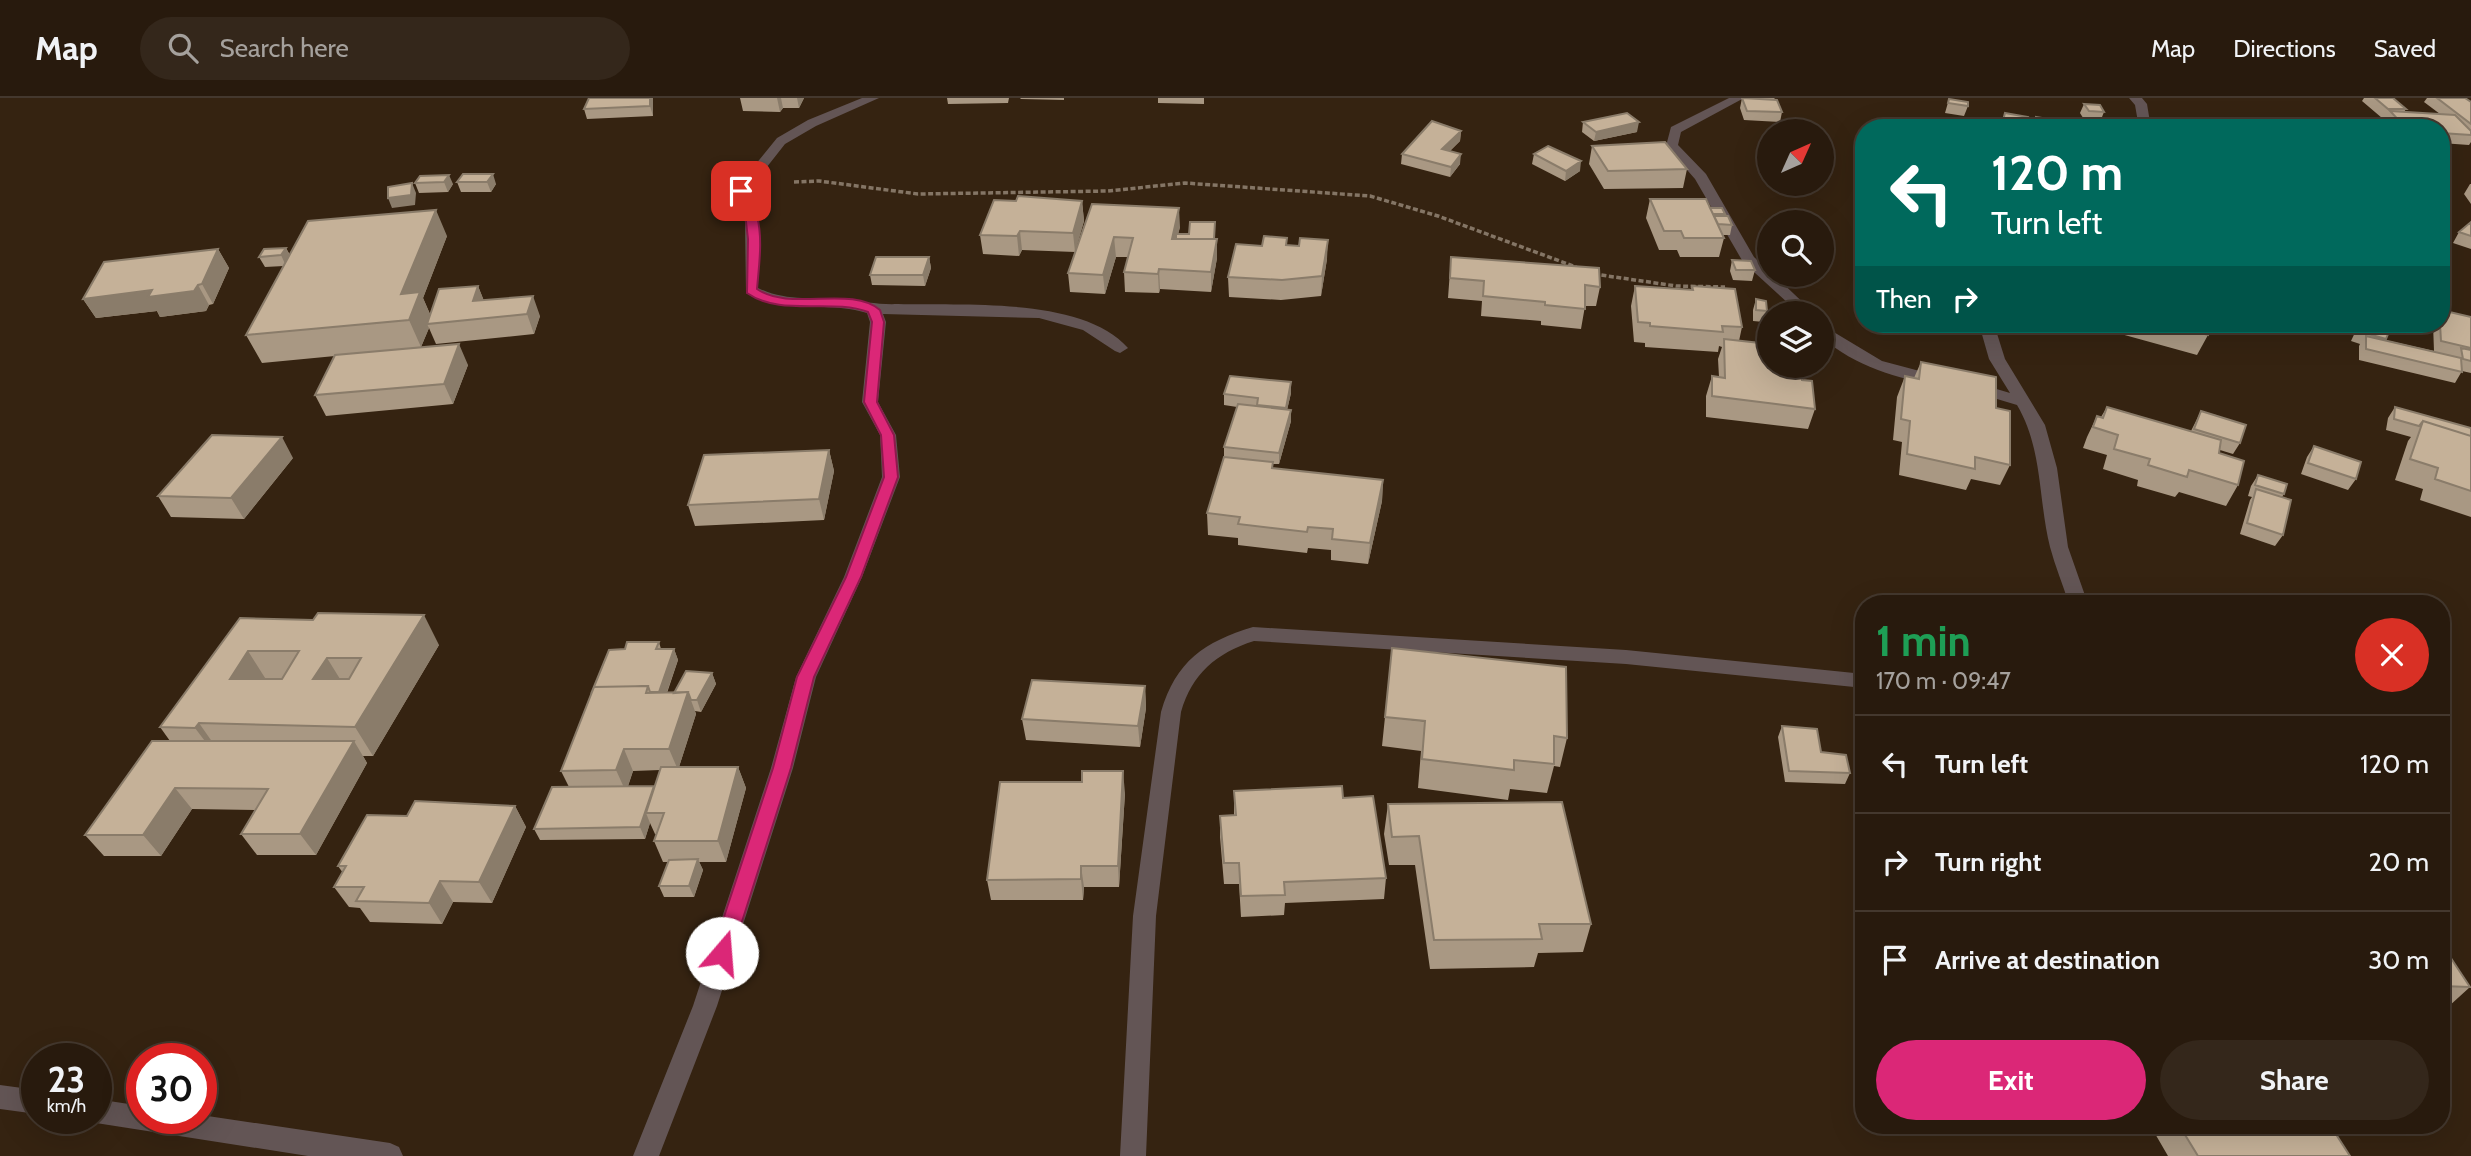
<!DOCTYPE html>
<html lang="en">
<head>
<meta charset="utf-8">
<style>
  :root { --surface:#281a0d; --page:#34271b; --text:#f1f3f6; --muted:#a5a19d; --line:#44382e; --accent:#db2777 }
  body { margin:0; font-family:Cabin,sans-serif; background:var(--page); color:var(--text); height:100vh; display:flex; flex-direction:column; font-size:26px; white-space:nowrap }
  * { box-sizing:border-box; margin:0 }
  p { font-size:23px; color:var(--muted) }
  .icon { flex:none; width:38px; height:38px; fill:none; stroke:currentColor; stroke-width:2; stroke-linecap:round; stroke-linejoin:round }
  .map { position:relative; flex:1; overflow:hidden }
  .details { position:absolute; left:1855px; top:497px; width:595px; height:539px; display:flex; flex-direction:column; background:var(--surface); border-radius:28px; box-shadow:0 7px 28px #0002,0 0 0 2px var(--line) }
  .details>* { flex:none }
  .hud { position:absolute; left:1855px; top:21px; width:595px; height:214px; border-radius:28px; box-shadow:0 7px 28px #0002,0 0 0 2px var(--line); background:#00695c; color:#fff; overflow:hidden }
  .needle { width:46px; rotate:45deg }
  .fabs { position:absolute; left:1757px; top:21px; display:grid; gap:14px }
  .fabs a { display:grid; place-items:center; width:77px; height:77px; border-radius:50%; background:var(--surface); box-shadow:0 7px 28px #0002,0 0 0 2px var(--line); font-size:35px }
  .speed { position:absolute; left:21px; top:945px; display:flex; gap:14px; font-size:35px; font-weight:700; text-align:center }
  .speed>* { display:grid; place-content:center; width:91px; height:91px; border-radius:50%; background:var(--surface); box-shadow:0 7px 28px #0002,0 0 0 2px var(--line); line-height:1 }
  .speed small { font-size:18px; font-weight:400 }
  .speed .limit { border:10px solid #d22; background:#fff; color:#111 }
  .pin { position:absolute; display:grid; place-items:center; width:60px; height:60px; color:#fff; margin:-30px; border-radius:14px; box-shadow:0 4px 10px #0006 }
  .me { position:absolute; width:77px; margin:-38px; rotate:18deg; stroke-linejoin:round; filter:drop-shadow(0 0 5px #0008) }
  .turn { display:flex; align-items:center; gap:24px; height:147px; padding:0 21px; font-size:32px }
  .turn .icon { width:91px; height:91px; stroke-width:2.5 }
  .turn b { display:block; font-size:49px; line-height:60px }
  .then { display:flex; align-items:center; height:66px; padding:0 21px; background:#0003; gap:14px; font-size:26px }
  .round { display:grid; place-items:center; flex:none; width:74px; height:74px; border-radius:37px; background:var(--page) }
  .overview { display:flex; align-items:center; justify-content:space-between; height:119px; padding:0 21px }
  h1 { font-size:42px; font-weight:800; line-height:52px; color:#1e9e55 }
  .primary-button { display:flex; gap:14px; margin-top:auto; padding:14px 21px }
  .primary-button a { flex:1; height:80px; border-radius:42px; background:var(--accent); color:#fff; font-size:28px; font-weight:800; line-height:80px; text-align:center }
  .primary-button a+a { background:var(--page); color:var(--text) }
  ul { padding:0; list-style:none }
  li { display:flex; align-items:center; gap:21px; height:98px; padding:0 21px; border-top:2px solid var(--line) }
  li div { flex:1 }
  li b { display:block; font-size:26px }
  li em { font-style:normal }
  header { display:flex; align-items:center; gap:42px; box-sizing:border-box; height:98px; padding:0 35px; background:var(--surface); border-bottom:2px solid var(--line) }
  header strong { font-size:33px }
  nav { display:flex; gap:38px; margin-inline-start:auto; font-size:24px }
  .search { width:490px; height:63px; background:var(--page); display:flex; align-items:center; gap:18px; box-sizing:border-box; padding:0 24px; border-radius:38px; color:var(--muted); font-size:26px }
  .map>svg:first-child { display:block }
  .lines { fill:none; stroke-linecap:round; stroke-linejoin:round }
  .path { stroke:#847565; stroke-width:3.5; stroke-dasharray:5 2.5; stroke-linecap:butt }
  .minor { fill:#635555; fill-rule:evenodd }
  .wall { fill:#a99883; fill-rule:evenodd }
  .shaded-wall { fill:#8a7c6a }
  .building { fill:#c5b198; stroke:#8a7c6a; stroke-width:2; fill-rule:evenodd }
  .route { fill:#db2777; stroke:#8e194d; stroke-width:2 }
</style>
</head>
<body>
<header>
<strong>Map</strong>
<div class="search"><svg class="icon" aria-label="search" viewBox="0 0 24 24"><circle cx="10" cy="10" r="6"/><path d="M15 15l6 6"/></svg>Search here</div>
<nav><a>Map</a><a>Directions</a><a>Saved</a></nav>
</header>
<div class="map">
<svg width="2471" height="1058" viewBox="0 0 2471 1058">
  <rect width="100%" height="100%" fill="#352311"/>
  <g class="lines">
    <!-- path -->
    <path class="path" d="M794,84L819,83L918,96L1108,93L1185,85L1370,98L1438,118L1576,169
      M1594,176L1676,188L1725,189"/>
    <!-- minor -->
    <path class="minor" d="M862,0H879L816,28L785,46L748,93L759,124L758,190C786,204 814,199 844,202C863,203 879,207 898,206C961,208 1083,198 1128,250L1120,255L1115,253L1083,232L1039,220L883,216L886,224L878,304L896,337L900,379L862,479L816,579L793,670L717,908L659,1058H633L693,908L771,670L796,579L844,479L882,379L880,337L862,304L870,224L867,215C827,203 785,216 746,195L745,124L734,93L777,40L808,22Z
      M1729,0H1744L1681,34L1678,47L1706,76L1754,159L1769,173V177H1774L1814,215H1799L1743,164L1695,81L1666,48L1671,29Z
      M2129,0H2142L2147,6L2151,30H2139L2135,7Z
      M1979,226H1994L2005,261L2045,327L2057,370L2068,449L2088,506H2069C2063,487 2055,468 2050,449C2038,401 2043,351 2017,307L1967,292L1965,289L1973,284L2010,295L1989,261Z
      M1822,227L1882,263L1946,280L1948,283L1940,288C1897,280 1855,269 1822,239Z
      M1253,529L1626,552L1864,576V590L1626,566L1254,543C1216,555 1192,576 1181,614L1156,818L1146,1058H1120L1133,818L1161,614C1176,563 1204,544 1253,529Z
      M0,987L37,992V1016L0,1011Z
      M96,1001L142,1008V1020H201V1017L390,1045L399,1049L403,1058H308L96,1025L86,1020H96Z"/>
  </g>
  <!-- wall -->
  <path class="wall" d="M740,0H804L799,10H783L780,14L743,13Z
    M947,0H1009L1008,5L948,6Z
    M1020,0H1064V2L1021,1Z
    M1158,0H1204V6L1158,5Z
    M1742,0H1775L1774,1L1782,14L1780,24L1744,22L1740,10Z
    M2364,0H2393L2406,11L2404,14L2440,16L2424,4L2427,0H2465L2471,4V44L2469,47L2441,45V30H2391L2384,22L2386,20H2382L2362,3Z
    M653,1V18L587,21L584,11Z
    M1949,1L1968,8L1964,18L1945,15Z
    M2084,6L2104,14L2100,24L2085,23L2080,15Z
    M1583,24L1637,34L1594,43L1582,34Z
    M1461,33L1460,43L1450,53L1460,66L1450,79L1401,66L1402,56Z
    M1592,48L1687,71L1683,90L1604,91L1589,66Z
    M1534,56L1580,73L1565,83L1532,66Z
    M463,76L496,86L491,94H461L457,84Z
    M420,78L453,86L448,94L419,95L415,85Z
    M2470,86H2471V106L2464,96Z
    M1650,101L1710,110L1725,116V118L1732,127L1730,137H1723L1724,140L1719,159H1680L1677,152H1659L1646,120Z
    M1016,103H1082L1084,123L1075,154L1022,152L1019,158L983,156L980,137Z
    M1092,106L1180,129L1178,136L1217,141V160L1211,194L1160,191L1159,195L1125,194L1124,174L1128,159H1116L1105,196L1070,194L1068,175Z
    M2471,124V151L2453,145L2459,134Z
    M447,138L423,200L430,216L478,188L484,203L540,218L534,236L436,246L429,230L421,249L468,267L453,306L326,318L315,297L335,258L262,265L246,237L284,168L265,169L259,159L286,150L290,157Z
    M1287,147L1327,161L1321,198L1281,202L1229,199L1228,179L1262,148Z
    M218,151L229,170L213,206L209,207L206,213L160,219L157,213L96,220L83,201Z
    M929,159L931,170L925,188L872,187L870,177Z
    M1451,159L1600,189L1596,208H1585L1581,231L1541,227V223L1481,218L1482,203L1448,200Z
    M1732,162L1755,172L1752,183L1733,182L1730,173Z
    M1635,188L1691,192L1692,188L1742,229L1739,243L1769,268L1802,282L1815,311L1808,331L1706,319V298L1712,278L1719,279L1718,261L1722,249L1719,248L1718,254L1645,249V245L1634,244L1631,208Z
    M1756,201L1767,213L1764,224L1753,223V212Z
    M2471,219V275L2462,273L2455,285L2359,262V248L2360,246L2351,243L2359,226H2392L2385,242L2434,253L2433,226H2441Z
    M2092,226H2209L2208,237L2197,257L2092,228Z
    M2409,226H2431L2428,231Z
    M1921,264L1996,310L2010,367L2000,387L1971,381L1966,392L1899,377L1902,344L1893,342L1897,299L1905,278L1914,280Z
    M1291,295L1287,312L1291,323L1279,366H1273V370L1383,382L1382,403L1368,466L1331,462V452L1308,450L1307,455L1238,447V440L1208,437L1207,415L1224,359V349L1237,309L1224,307V296Z
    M2107,309L2191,333L2201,313L2240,345L2233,356L2220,352L2219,355L2238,387L2226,408L2179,394L2175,399L2137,388L2138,382L2103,371L2107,357L2083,350L2087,339L2097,318L2101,319Z
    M2395,309L2471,330V419L2420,402L2423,391L2395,382L2408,343L2411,339L2386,332L2388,320Z
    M2314,348L2356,381L2348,392L2301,376L2307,359Z
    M829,352L834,373L824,422L695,428L688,407Z
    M293,360L244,421L171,419L158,398Z
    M2258,377L2284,396L2282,399L2283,437L2275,448L2240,436L2250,402L2252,399L2248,398L2251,388Z
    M240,520L439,547L373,658H363L367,665L316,757H257L241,736L255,712L192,711L161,758H104L85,737L170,643L160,629Z
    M659,544L661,551H674L678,562L667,595H674L712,575L716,586L701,614L695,613L696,616L679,669H738L746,690L726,764H699L703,772L694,799H664L659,788L668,764H663L654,743L656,736H655L650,725L645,741L540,742L534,731L569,689L561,673L625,551ZM660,672L655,689L628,688L633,673Z
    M1145,588L1146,610L1140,649L1026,642L1022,621Z
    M1385,619L1567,640L1560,669L1554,668L1547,695L1510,691L1508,702L1418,690L1421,653L1382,648Z
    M1782,628L1821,654L1850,675L1845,686L1785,684L1778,639Z
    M1234,693L1343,700L1386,780L1384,801L1285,805L1284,817L1241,819L1239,786H1224L1220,739V718L1234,717Z
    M1125,695L1119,789H1084L1083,802H991L987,782Z
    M1388,706L1591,826L1583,854L1538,855L1534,869L1430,871L1415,767H1389L1384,736Z
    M515,708L526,729L492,805L453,804L442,826L370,824L360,810L349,809L334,789L343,775L338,768L407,718Z
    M2441,845L2470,889L2448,909H2441Z
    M2150,1027H2330L2350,1058H2168Z"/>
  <!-- shaded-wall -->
  <path class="shaded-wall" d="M650,0H653V18L650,8Z
    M777,0H781L783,10L780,14Z
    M797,0H804L799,10Z
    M1639,24L1637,34L1594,43L1596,34Z
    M1461,33L1460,43L1441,61L1442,51Z
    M1461,56L1460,66L1450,79L1451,69Z
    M1581,63L1580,73L1565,83L1566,73Z
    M493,76L496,86L491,94L487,84Z
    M449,77L453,86L448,94L444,84Z
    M412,85L416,95L415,107L392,110L388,100Z
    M1082,103L1084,123L1075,154L1073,135Z
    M1179,110L1180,129L1172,161V141Z
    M436,112L447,138L423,200L432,221L427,226L429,230L421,249L409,222L401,196Z
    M1020,133L1022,152L1019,158L1017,138Z
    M1114,139L1116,159L1105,196L1103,177Z
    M1217,141V160L1211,194V174Z
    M1328,142L1327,161L1321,198L1322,178Z
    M286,150L291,160L286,168L281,157Z
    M218,151L229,170L213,206L202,186Z
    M929,159L931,170L925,188L923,177Z
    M1159,171L1160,191L1159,195L1158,176Z
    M198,187L209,207L206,213L160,219L157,213L96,220L83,201Z
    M478,188L486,208L473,203Z
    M533,198L540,218L534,236L527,216Z
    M459,246L468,267L453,306L444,286Z
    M1291,284V295L1285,321L1286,310Z
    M1291,312V323L1279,366V355Z
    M282,339L293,360L244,421L231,400Z
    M829,352L834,373L824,422L819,401Z
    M1383,382L1382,403L1368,466L1370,445Z
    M424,517L439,547L373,658L355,629Z
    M674,551L678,562L663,605L659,594Z
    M248,553L267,583L230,581Z
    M327,560L345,589L313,581Z
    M712,575L716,586L701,614L697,602Z
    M1145,588L1146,610L1140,649L1138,628Z
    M688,594L696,616L678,672L669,651Z
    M199,625L220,655L217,659L195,630Z
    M354,643L367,665L316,757L300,736Z
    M624,651L633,673L626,694L616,672Z
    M738,669L746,690L726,764L718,743Z
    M1123,673L1125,695L1119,789L1118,768Z
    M654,688L646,715L650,725L645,741L640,729Z
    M175,690L192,711L161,758L143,737Z
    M515,708L526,729L492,805L479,784Z
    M698,761L703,772L694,799L689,788Z
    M1081,768L1084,789L1083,802L1081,781Z
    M440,783L453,804L442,826L429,805Z"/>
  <!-- building -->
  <path class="building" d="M589,0H650V8L584,11Z
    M1742,0L1777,2L1782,14L1747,13Z
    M2375,0H2393L2406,11H2388Z
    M2437,0H2465L2471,4V26Z
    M1949,1L1968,4V8L1948,5Z
    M2084,6L2100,7L2104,14L2089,13Z
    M2390,13L2455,17L2471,33V37L2441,35V30H2406Z
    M1627,15L1639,24L1596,34L1583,24Z
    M2005,15L2028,19L2025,30H2001Z
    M2036,19L2102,30H2035Z
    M1432,23L1461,33L1442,51L1461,56L1451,69L1402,56Z
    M1665,44L1687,71L1608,73L1592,48Z
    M1548,48L1581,63L1566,73L1534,56Z
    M463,76H493L487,84H457Z
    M449,77L444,84L415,85L420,78Z
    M412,85L411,97L388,100V89Z
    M1018,98L1082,103L1073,135L1020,133L1017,138L980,137L994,102L1016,103Z
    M1650,101H1706L1724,140H1684L1681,133H1664Z
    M1092,106L1179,110L1172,141H1217L1211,174L1159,171L1158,176L1124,174L1133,140L1114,139L1103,177L1068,175Z
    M1710,110H1722L1725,116H1713Z
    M436,112L401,196L420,194L409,222L246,237L308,123Z
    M1714,118H1728L1732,127L1718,126Z
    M1190,124H1215L1214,141H1176V136H1189Z
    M2471,124V138L2459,134Z
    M1264,138L1287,140L1286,147L1299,148L1300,140L1328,142L1322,178L1282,182L1228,179L1236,146L1262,148Z
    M286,150L281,157L259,159L264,151Z
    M218,151L202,186L198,187L194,193L148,199L152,192L83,201L104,164Z
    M876,159H929L923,177H870Z
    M1451,159L1599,170L1600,189L1585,187V211L1545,207V204L1483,198L1484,183L1450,180Z
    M1732,162L1751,163L1755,172H1736Z
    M478,188L473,203L533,198L527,216L427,226L439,191Z
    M1635,188L1693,192L1692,188L1735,191L1742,229L1722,228L1723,234L1650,228V225L1638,224Z
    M1756,201L1766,203L1767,213L1756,212Z
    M2441,212L2471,219V250L2441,243L2440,226H2441Z
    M2168,226H2209L2208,237Z
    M2361,226H2392L2386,241L2358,233Z
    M2366,238L2461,260L2462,274L2366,251Z
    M1724,241L1769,246V268H1801L1802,282L1812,283L1815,311L1712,298V278L1725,280Z
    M459,246L444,286L315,297L335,257Z
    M2461,250L2471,252V263L2463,261Z
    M1921,264L1996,279V310L2010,313V367L1975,359V371L1907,356L1910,323L1901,321L1905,278L1919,281Z
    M1230,278L1291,284L1286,310L1257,307L1258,300L1224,296Z
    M1238,306L1291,312L1279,355L1224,349Z
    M2107,309L2221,342L2219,355L2244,363L2238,387L2189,372L2187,379L2148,367L2150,361L2114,351L2118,337L2093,329L2097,318L2103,320Z
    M2395,309L2471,330V338L2423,323L2419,328L2394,321Z
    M2201,313L2246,327L2240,345L2194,331Z
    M2423,323L2471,338V393L2435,381L2438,370L2410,361Z
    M212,337L282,339L231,400L158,398Z
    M2314,348L2361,364L2356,381L2308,365Z
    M829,352L819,401L688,407L704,357Z
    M1224,359L1273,364L1272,370L1383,382L1370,445L1332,441L1333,431L1308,429L1307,434L1238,426L1240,419L1207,415Z
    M2258,377L2287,386L2284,396L2255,387Z
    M2256,391L2291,402L2283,437L2247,425Z
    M318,515L424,517L355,629L199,625L195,630L160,629L240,520L313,522ZM248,553H299L282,581H230ZM327,560H361L349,581H313Z
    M627,544H659L656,551H674L659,594H650L648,588L594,589L591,596L609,552L625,551Z
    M1392,550L1566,569L1567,640L1554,638V666L1514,662V672L1422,661L1425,623L1385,619Z
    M686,573L712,575L697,602H691L688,594L674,595Z
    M1032,582L1145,588L1138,628L1022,621Z
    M648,588L646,595L688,594L669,651H624L616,672L561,673L594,589Z
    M1782,628L1817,631L1821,654L1846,657L1850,675L1789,673Z
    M152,643H354L300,736H241L268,691L175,690L143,737H85Z
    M661,669H738L718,743H654L664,715H646Z
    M1082,673H1123L1118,768H1081V781L987,782L1000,684H1082Z
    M654,688L640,729L534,731L552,689Z
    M1342,688L1343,700L1373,698L1386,780L1284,784L1285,797L1241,798L1239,765H1224L1220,718L1236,717L1234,693Z
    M415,703L515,708L479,784L440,783L429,805L356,803L364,789H334L346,768H338L367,717L407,718Z
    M1562,704L1591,826H1539L1542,841L1434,842L1419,738L1392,739L1388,706Z
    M698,761L689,788H659L669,762Z
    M2441,845L2470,889L2441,888Z
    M2179,1027H2330L2350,1058H2198Z"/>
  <!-- route -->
  <path class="route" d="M741,90L747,93C747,104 754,108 757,118C763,141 759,167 757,191C790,214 851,187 880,212L884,224L877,304L894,337L898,379L861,479L814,579L791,670L732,855L729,861L722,864L715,861L712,855L773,670L797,579L846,479L884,379L881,337L864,304L872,224L868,214C831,200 781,219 747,195L748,141L745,115L736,102V93Z"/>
</svg>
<div class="fabs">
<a><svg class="needle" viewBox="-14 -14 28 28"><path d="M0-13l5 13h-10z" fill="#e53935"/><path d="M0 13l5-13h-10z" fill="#a5a19d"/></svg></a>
<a><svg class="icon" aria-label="search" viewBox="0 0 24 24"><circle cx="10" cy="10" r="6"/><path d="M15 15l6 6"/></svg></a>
<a><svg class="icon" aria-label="layers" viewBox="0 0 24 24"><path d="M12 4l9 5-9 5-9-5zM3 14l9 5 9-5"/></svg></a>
</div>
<div class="speed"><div>23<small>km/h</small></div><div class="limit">30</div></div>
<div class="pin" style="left:741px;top:93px;background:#d93025"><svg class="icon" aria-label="arrive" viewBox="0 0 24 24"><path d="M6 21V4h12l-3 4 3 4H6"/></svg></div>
<svg class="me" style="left:722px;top:855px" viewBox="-20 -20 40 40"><circle r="19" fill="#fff"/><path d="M0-13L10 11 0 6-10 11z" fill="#db2777"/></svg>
<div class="hud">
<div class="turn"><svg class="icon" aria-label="left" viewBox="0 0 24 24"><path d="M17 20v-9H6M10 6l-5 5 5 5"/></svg><div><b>120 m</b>Turn left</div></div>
<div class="then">Then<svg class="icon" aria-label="right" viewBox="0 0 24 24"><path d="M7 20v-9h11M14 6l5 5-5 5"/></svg></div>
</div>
<section class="details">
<div class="overview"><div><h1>1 min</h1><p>170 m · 09:47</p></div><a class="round" style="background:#d93025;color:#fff"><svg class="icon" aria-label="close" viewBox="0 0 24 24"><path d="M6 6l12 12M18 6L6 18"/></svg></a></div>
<ul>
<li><svg class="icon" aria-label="left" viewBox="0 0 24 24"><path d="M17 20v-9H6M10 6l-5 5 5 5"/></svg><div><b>Turn left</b></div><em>120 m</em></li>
<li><svg class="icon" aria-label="right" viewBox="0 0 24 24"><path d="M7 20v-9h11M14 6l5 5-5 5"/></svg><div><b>Turn right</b></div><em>20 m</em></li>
<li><svg class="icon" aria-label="arrive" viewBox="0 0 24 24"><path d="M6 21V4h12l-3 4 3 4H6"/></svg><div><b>Arrive at destination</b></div><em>30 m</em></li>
</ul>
<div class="primary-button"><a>Exit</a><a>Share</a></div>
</section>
</div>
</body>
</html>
